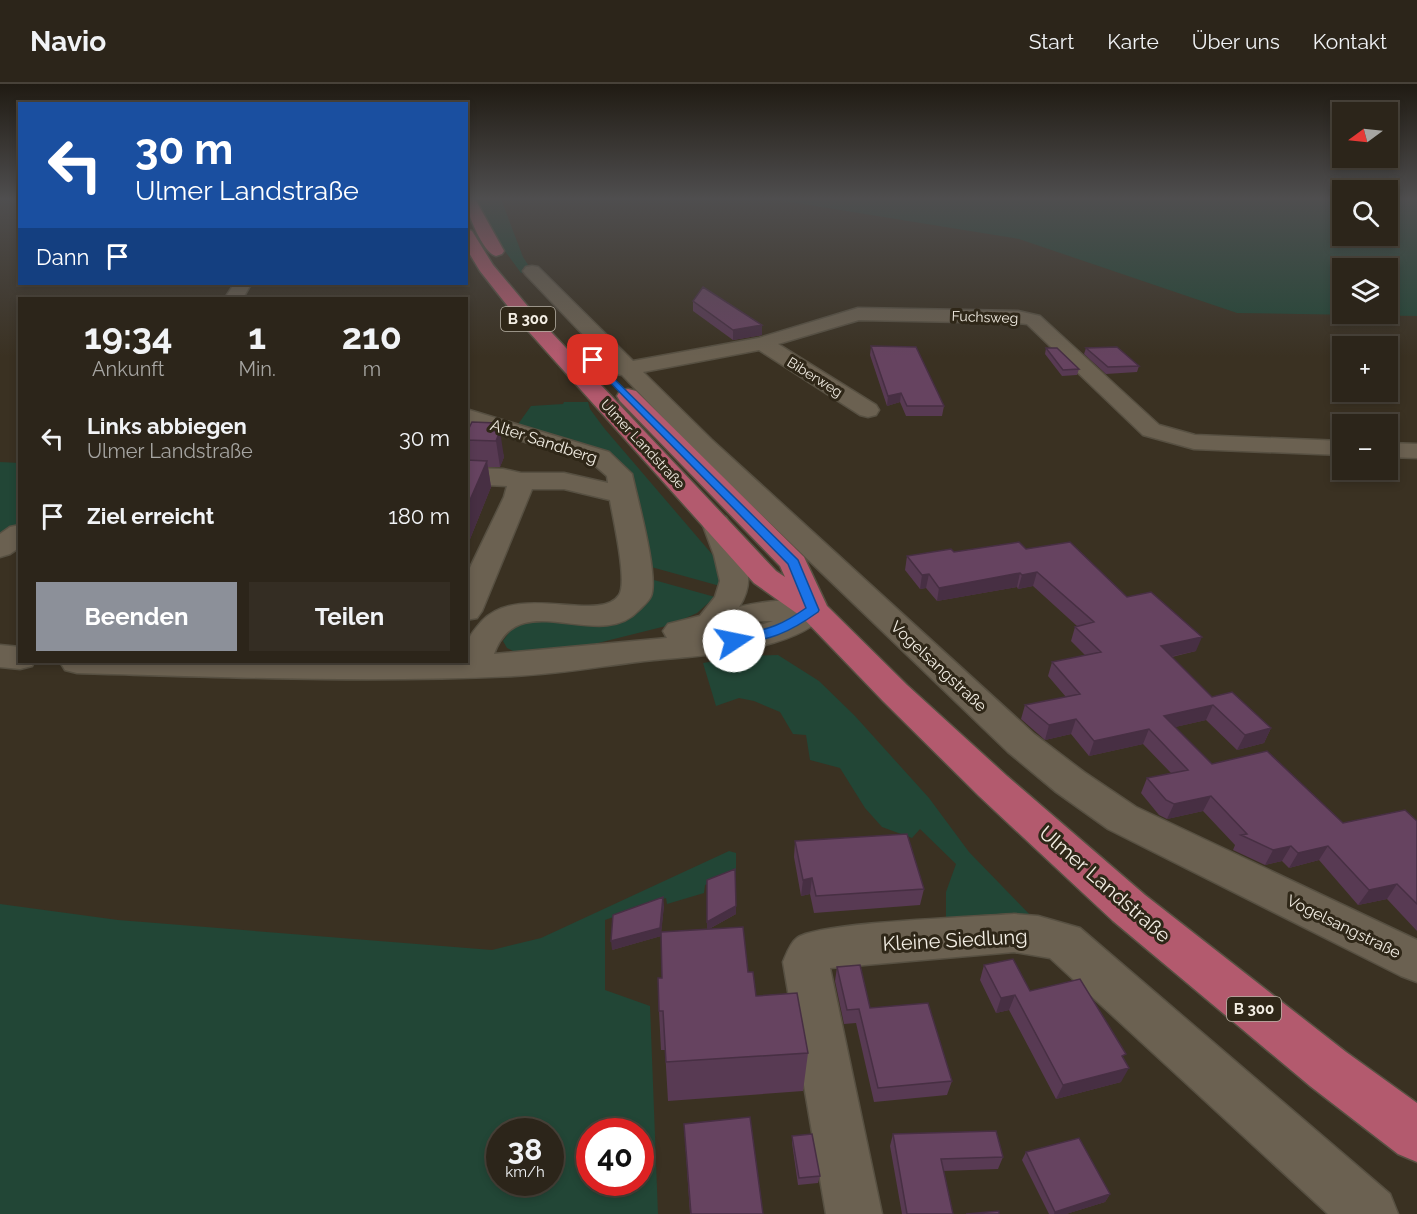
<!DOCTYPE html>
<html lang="de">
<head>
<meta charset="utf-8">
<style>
  :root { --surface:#2c251a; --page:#342d23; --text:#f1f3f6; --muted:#a6a5a2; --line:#484239; --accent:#8c9099 }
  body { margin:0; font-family:Raleway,sans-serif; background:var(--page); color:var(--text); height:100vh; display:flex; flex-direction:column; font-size:22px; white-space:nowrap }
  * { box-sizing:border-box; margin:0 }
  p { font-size:20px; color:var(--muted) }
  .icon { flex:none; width:33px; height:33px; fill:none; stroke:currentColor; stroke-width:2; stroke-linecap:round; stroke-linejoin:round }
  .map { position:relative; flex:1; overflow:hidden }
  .details { position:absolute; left:18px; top:213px; width:450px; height:366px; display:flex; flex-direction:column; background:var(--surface); border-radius:0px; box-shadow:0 3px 9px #0003,0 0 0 2px var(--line) }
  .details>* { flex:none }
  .hud { position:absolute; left:18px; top:18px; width:450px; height:183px; border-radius:0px; box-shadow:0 3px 9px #0003,0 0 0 2px var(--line); background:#1a4fa0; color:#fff; overflow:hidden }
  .needle { width:39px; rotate:255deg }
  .buttons { position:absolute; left:1332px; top:18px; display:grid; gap:12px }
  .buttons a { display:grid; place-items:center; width:66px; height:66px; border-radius:0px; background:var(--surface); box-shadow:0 3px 9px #0003,0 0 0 2px var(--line); font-size:30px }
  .speed { position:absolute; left:486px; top:1034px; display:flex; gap:12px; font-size:30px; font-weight:700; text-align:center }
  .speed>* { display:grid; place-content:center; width:78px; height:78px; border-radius:50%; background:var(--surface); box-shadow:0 3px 9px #0003,0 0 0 2px var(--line); line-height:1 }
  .speed small { font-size:15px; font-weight:400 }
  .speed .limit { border:9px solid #d22; background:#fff; color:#111 }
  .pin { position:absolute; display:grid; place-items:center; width:51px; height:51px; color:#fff; margin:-26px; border-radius:12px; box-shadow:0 3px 9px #0006 }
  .me { position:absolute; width:66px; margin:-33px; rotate:79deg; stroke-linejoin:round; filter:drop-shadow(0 0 4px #0008) }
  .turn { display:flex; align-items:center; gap:21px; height:126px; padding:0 18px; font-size:27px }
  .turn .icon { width:78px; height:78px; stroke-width:2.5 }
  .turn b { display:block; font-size:42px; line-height:51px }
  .then { display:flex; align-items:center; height:57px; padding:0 18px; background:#0003; gap:12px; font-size:22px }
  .eta { display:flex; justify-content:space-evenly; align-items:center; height:102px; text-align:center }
  .eta b { font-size:36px; font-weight:700; line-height:42px }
  .cta { display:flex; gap:12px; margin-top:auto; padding:12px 18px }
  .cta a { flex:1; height:69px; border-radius:0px; background:var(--accent); color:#fff; font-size:24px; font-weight:700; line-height:69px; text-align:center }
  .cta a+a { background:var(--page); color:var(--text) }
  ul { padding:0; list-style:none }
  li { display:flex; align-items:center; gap:18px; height:78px; padding:0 18px }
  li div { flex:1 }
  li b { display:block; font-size:22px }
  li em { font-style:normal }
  header { display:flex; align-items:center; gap:36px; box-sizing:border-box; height:84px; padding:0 30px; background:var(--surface); border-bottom:2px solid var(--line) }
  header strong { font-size:28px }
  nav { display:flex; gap:33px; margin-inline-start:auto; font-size:21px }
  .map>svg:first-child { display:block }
  .green { fill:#224636; fill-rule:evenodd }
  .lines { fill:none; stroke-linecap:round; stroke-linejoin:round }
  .minor-casing { stroke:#575042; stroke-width:3 }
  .major-casing { stroke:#575042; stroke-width:3 }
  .minor { fill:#6b6151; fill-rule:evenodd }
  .major { fill:#b35a6e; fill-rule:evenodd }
  .wall { fill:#583a53 }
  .shaded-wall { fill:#472f43 }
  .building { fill:#664360; stroke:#472f43; stroke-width:1.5 }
  .route { fill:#1a73e8; stroke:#114b97; stroke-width:1.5 }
  .labels { text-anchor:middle; stroke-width:6; stroke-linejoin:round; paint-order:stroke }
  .far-street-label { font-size:14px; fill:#f2ede3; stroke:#2f2718 }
  .shield { fill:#2f2718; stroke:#b8b2a6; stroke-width:1.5 }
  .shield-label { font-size:15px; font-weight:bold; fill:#f2ede3 }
  .street-label { font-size:16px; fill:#f2ede3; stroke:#2f2718 }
  .near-street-label { font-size:20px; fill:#f2ede3; stroke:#2f2718 }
</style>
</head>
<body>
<header>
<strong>Navio</strong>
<nav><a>Start</a><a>Karte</a><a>Über uns</a><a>Kontakt</a></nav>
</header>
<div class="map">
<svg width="1417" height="1130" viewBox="0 0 1417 1130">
  <rect width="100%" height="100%" fill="#3a3122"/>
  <!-- green -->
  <path class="green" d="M476,115H501L523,173L532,187L521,189L496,155Z
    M772,115H1342V152H1388V115H1417V232L1237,229L1019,155ZM1388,184V230H1342V184Z
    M564,318H588L590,325L604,344L717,476L721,492L720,502L644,481L622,385L516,343L531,322L563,320Z
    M0,378L20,379L19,443L0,458Z
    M654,496L715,513L697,529L670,541L582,563L517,569L507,564L503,557L512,544L535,535L595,540L650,504Z
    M778,571L819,597L855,632L929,714L969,768L1037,838L946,844V808L956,780L920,745L912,754L882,743L865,724L840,684L810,676L806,651L793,650L780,628L754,617L739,614L716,622L703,579L742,572Z
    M729,767L736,769V788L705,801L704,809L667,820L666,814L605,836V906L650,922L658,1130H0V820L118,836L492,866L541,854ZM500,1047H550V1098H500ZM590,1047H640V1098H590Z"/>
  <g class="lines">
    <!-- minor casing -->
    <g class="minor-casing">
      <path id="minor" d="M532,182L538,183L633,277L759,254L858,224L1018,227L1040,232L1159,341L1195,351L1342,357V371L1194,365L1143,351L1027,240L1018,239L859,236L778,260L876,321L879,326L876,331L868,333L860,331L759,266L643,288L711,355L1034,650L1084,688L1136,723L1417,856V898L1401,892L1108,745L1056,708L1008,668L693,365L622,291L617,290L615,284L526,191L523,187L526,183Z
        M234,200H251L243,214H225Z
        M466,325L609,368L632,390C637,414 659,492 651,512C649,517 643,522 639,526C599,570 519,500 494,570L667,554L663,547L668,540L700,532L715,513L720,497L714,471L702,439L706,433L716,431L726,433L730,439C742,468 759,493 739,523C765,517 798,513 824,519L829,526C799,568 702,571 654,576C607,581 560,590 514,592C369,599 222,593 77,589L65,586L60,578H466C466,556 468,553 482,537C519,498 600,540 619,511C628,498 613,434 610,416L564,405H532L482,527L477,534L466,536V492L504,413L507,402L466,400V384L503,385L521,389H564L608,399L607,392L591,378L466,340ZM757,537H773L747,545L710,549Z
        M1388,359L1417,360V374L1388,373Z
        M20,441V463L10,470L0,473V450L10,443Z
        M0,561L20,563V578H34L32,582L20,585L0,583Z
        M1014,830L1038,832L1080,844L1390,1110L1398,1130H1328L1050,874L1014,868L830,884L882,1130H826L783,878C786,871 790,859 797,854C818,838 978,833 1014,830Z"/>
    </g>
    <!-- major casing -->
    <g class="major-casing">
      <path id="major" d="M466,115H475L504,167L502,170L496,172C483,169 466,128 466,115Z
        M466,145L472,147L493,181L535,231L776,487L785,493L780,482L620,317L617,312L620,307L628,305L636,307L804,473L827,522L907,601L1007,692L1145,811L1346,968L1417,1019V1078L1398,1070L1310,1002L1113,837L979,712L883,617L802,533L754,499L521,239L480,187L466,164Z"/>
    </g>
    <!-- minor -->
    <use href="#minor" class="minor"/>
    <!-- major -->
    <use href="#major" class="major"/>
  </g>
  <!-- wall -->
  <path class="wall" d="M693,217L762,251L733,256L693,227Z
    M871,262L944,322L942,332H906L900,318L887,322L870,271Z
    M1046,264L1079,285L1077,291L1062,292L1045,270Z
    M1086,264L1139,282L1137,288L1106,290L1084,270Z
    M466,346L497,347L504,373L500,383H488L491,403L466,465Z
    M1026,465L1127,513L1196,567L1172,573L1212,613L1271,644L1264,659L1237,666L1206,636L1175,643L1212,680L1343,739L1417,737V847L1387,815L1358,821L1319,776L1289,784L1282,777L1265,781L1233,766L1235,761L1203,727L1167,735L1159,731L1141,709L1147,694L1171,689L1143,660L1089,672L1071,650L1045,656L1021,635L1025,621L1066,613L1048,592L1052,578L1085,571L1071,557L1075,543L1077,542L1033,502L1018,505L1017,503L937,517L926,504L920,505L905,486L907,472L954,468Z
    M795,757L924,805L920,821L814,829L810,810L801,812L794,773Z
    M707,796L736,822V830L709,845L748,888L756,912L808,969L803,1007L668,1017L665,966H661L659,927L662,894L661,852L612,866L664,821L661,848L707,845Z
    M984,881L1030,907L1124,975L1121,998L1056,1015L1009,926L996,929L980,896Z
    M837,883L870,924L952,997L947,1011L874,1018L856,939L844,940L835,897Z
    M684,1040L763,1130H690Z
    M893,1050L1003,1073L998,1085L943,1087L953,1130H902L890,1062Z
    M792,1052L820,1092L818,1099L798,1101L792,1059Z
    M1026,1068L1110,1110L1105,1118L1066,1130H1049L1022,1076Z"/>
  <!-- shaded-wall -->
  <path class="shaded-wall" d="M762,241V251L733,256V246Z
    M901,309L900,318L887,322L888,312Z
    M496,339L498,352L500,347L504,373L500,383L496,357L491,347Z
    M487,377L491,403L466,465V425Z
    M1037,488L1033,502L1018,505L1022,491Z
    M1020,489L1017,503L937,517L939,504Z
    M929,490L926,504L920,505L922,491Z
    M1202,553L1196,567L1155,576L1161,562Z
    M1213,621L1206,636L1158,647L1164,632Z
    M1076,635L1071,650L1045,656L1049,641Z
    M1271,644L1264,659L1237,666L1245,651Z
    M1149,645L1143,660L1089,672L1094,657Z
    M1211,712L1203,727L1167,735L1174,720Z
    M1291,762L1282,777L1265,781L1273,766Z
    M1328,762L1319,776L1289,784L1298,769Z
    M812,794L810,810L801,812L803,796Z
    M1397,800L1387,815L1358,821L1369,806Z
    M663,813L664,821L661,852L612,866L611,857Z
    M736,822V830L707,846V838Z
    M1015,911L1009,926L996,929L1001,914Z
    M1129,984L1121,998L1056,1015L1063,1001Z
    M1110,1110L1105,1118L1066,1130H1054L1055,1128Z"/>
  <!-- building -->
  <path class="building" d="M703,203L762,241L733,246L693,217Z
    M871,262L916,263L944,322H907L901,309L888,312Z
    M1117,263L1139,282L1108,283L1086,264Z
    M1046,264H1057L1079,285L1063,286Z
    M472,338L496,339L491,347H500L496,357L466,356V346H468Z
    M466,376L487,377L466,425Z
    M1019,458L1026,465L1070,458L1127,513L1151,508L1202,553L1161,562L1212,613L1232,608L1271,644L1245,651L1213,621L1164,632L1212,680L1267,667L1343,739L1405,726L1417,737V820L1397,800L1369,806L1328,762L1298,769L1291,762L1273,766L1241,751L1247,750L1211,712L1174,720L1166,716L1147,694L1188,686L1149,645L1094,657L1076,635L1049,641L1025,621L1080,610L1052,578L1101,568L1075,543L1094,538L1037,488L1022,491L1020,489L939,504L929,490L922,491L907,472L951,465L954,468Z
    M907,750L924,805L816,812L812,794L803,796L795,757Z
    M735,785L736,822L707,838V796Z
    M663,813L660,844L611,857L613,831Z
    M743,843L748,888H753L756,912L797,909L808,969L666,978L663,927H659L658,894H662L661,848Z
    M1013,875L1030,907L1080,895L1126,970L1122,972L1129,984L1063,1001L1015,911L1001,914L984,881Z
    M860,881L870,924L928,919L952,997L878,1004L859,925L847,926L837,883Z
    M750,1033L763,1130H691L684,1040Z
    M996,1047L1003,1073L941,1075L953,1130H907L893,1050Z
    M812,1050L820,1092L799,1094L792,1052Z
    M1079,1054L1110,1110L1055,1128L1026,1068Z
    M999,1127V1130H966Z"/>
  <!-- sky -->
  <linearGradient id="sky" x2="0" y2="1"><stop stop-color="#201b13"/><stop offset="0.42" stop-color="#4f4e4f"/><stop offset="1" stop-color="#4f4e4f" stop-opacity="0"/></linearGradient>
  <rect width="1417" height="273" fill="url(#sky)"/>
  <!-- route -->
  <path class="route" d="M593,274L798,476L819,526L818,528C786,551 772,554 734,562L729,560L727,557L729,554C764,545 775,546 806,524L788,480L590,278L588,276Z"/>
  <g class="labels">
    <!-- far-street labels -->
    <g class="far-street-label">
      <text transform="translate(985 233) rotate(2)" y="5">Fuchsweg</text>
      <text transform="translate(815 293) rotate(32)" y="5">Biberweg</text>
      <text transform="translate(643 360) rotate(47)" y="5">Ulmer Landstraße</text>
    </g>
    <!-- shield labels -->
    <g class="shield">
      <rect x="501" y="223" width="54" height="24" rx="4.5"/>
      <rect x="1227" y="913" width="54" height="24" rx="4.5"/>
    </g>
    <g class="shield-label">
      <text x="528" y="240">B 300</text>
      <text x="1254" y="930">B 300</text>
    </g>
    <!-- street labels -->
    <g class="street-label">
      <text transform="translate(544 357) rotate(18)" y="6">Alter Sandberg</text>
      <text transform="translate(939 582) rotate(43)" y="6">Vogelsangstraße</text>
      <text transform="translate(1344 842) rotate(26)" y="6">Vogelsangstraße</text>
    </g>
    <!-- near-street labels -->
    <g class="near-street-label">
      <text transform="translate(1105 800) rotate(41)" y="7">Ulmer Landstraße</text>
      <text transform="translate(955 856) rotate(-3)" y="7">Kleine Siedlung</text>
    </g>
  </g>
</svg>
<div class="buttons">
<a><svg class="needle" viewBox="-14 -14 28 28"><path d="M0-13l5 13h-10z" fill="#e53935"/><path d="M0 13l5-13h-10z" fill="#a6a5a2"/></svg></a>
<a><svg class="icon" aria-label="search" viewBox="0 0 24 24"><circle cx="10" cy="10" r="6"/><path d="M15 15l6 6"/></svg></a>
<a><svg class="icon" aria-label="layers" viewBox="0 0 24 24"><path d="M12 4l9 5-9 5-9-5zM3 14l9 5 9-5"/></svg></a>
<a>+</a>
<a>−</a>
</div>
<div class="speed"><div>38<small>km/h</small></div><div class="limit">40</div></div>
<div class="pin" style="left:593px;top:276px;background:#d93025"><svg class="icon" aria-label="arrive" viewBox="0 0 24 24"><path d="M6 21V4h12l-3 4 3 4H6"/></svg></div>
<svg class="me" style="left:734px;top:557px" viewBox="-20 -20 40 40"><circle r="19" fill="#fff"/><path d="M0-13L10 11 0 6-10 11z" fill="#1a73e8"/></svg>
<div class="hud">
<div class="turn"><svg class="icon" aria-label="left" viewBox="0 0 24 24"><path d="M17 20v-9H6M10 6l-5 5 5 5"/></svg><div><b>30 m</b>Ulmer Landstraße</div></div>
<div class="then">Dann<svg class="icon" aria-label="arrive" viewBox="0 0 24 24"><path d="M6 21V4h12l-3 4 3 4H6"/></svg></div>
</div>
<section class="details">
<div class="eta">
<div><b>19:34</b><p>Ankunft</p></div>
<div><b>1</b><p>Min.</p></div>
<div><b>210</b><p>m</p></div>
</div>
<ul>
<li><svg class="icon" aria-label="left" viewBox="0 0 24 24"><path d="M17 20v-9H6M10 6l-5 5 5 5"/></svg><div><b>Links abbiegen</b><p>Ulmer Landstraße</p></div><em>30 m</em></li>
<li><svg class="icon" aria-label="arrive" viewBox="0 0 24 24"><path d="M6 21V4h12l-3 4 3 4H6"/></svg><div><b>Ziel erreicht</b></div><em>180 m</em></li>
</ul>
<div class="cta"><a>Beenden</a><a>Teilen</a></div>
</section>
</div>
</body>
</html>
